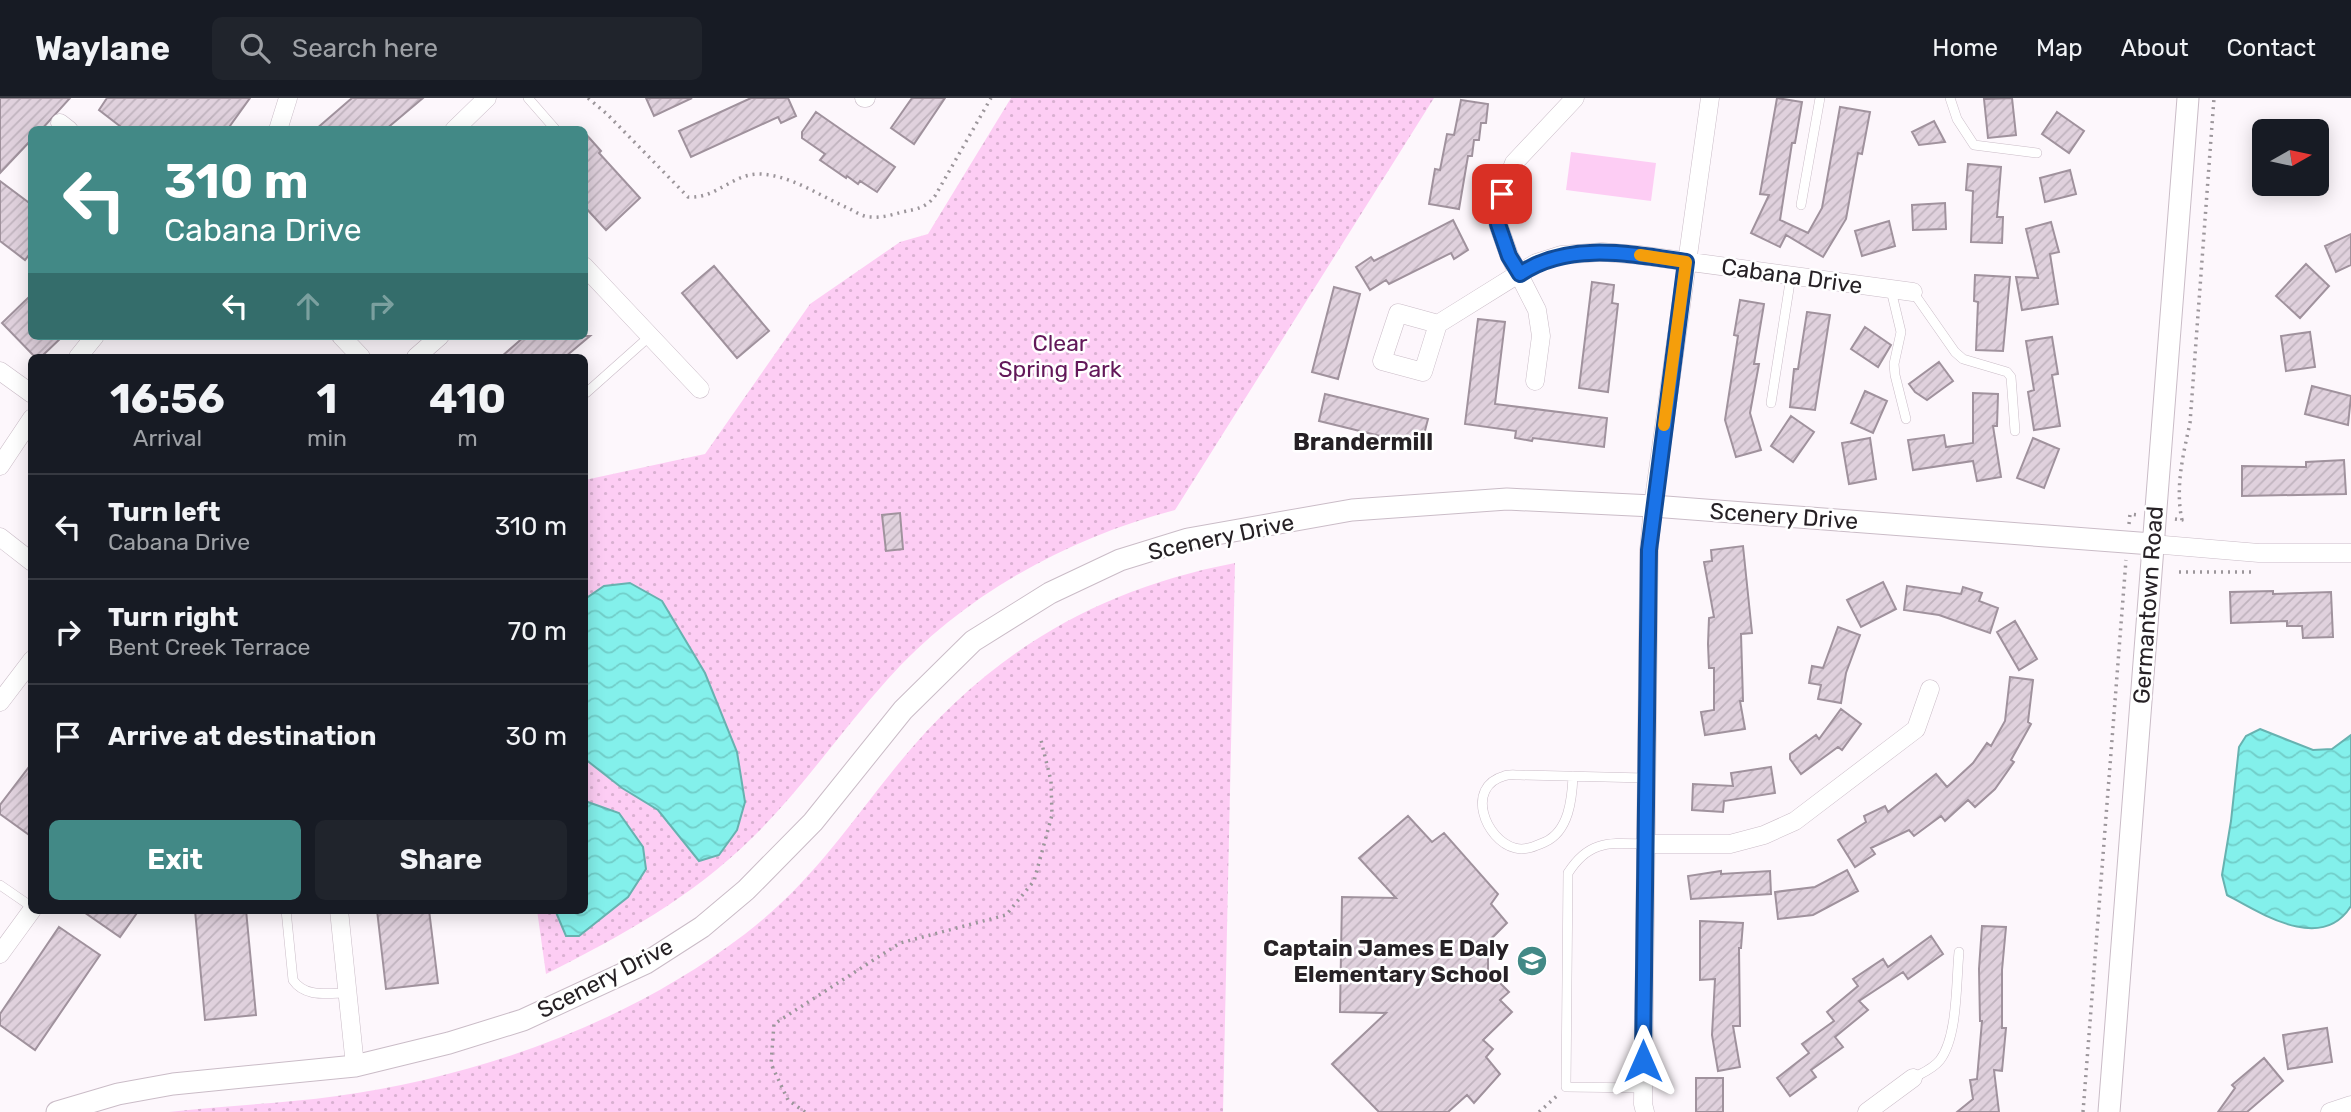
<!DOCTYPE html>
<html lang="en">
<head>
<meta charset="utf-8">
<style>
  :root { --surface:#171b24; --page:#20242c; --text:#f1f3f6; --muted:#9ea1a6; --line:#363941; --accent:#428986 }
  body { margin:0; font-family:Rubik,sans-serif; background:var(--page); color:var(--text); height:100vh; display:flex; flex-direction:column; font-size:26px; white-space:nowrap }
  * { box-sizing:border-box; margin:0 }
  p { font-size:23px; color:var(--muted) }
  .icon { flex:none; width:38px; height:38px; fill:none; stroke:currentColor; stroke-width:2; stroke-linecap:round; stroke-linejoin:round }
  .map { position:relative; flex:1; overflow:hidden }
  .drawer { position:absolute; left:28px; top:256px; width:560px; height:560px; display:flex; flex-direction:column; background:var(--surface); border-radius:10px; box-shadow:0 4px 18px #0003 }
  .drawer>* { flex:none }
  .top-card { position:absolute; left:28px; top:28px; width:560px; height:214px; border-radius:10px; box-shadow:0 4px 18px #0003; background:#428986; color:#fff; overflow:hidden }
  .needle { width:46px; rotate:81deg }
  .fabs { position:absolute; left:2252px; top:21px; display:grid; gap:14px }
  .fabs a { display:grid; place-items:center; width:77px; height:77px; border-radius:10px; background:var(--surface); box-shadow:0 4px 18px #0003; font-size:35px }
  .pin { position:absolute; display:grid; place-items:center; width:60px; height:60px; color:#fff; margin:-30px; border-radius:14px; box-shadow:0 4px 10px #0006 }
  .me { position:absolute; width:77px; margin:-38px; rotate:0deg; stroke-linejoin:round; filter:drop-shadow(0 0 5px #0008) }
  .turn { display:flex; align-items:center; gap:24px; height:147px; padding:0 21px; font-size:32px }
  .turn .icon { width:91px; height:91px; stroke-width:2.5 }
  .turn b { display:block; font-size:49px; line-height:60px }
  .lanes { display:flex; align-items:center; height:66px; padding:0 21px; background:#0003; justify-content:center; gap:35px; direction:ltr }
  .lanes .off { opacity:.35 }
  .eta { display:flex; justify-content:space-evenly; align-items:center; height:119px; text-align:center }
  .eta b { font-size:42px; font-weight:700; line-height:49px }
  .cta { display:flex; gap:14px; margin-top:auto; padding:14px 21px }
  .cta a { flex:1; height:80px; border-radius:10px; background:var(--accent); color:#fff; font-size:28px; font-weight:700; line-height:80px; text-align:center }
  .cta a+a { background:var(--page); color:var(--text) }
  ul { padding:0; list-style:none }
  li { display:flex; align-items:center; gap:21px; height:105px; padding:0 21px; border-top:2px solid var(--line) }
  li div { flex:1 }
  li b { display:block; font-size:26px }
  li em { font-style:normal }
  header { display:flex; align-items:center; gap:42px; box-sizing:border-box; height:98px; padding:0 35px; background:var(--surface); border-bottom:2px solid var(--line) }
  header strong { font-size:33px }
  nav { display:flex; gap:38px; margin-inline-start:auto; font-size:24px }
  .search { width:490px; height:63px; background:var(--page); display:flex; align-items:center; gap:18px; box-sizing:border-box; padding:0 24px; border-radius:10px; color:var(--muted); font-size:26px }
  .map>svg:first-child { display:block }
  .grass { fill:#fdcdf4 }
  .park { fill:url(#park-dots) }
  .water { fill:url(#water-waves); stroke:#67b2b0; stroke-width:2 }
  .building { fill:url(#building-hatch); stroke:#a0929d; stroke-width:2 }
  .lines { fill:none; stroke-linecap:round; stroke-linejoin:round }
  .service-casing { stroke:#cabcc7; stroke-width:10 }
  .minor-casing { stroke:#cabcc7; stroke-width:19 }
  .tertiary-casing { stroke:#cabcc7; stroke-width:23 }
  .path { stroke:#9c969b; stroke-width:3.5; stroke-dasharray:2 5; stroke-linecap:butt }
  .service { stroke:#fff; stroke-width:9 }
  .minor { stroke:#fff; stroke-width:18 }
  .tertiary { stroke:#fff; stroke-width:21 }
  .route-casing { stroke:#114b97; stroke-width:18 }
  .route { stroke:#1a73e8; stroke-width:12 }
  .slow { stroke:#f59e0b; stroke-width:12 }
  .labels { text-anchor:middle; stroke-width:5; stroke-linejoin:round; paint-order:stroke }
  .street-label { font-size:23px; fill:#262125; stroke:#fff }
  .park-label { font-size:23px; fill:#621859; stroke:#fff }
  .poi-label { font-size:23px; font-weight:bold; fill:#262125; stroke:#fff; text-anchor:end }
  .neighbourhood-label { font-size:24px; font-weight:bold; fill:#262125; stroke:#fff }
</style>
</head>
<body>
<header>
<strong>Waylane</strong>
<div class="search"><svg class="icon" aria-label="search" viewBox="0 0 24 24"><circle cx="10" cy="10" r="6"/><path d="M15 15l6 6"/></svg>Search here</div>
<nav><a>Home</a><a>Map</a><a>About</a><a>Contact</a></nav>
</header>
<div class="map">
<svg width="2351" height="1014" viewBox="0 0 2351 1014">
  <defs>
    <pattern id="park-dots" width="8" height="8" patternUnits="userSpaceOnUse" patternTransform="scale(1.75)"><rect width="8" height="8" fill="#fdcdf4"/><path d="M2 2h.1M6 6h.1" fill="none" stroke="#d9b0d1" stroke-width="1.8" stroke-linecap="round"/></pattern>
    <pattern id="water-waves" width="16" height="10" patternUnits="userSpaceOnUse" patternTransform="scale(1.75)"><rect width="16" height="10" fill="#83f0eb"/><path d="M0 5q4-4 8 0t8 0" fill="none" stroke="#71cec9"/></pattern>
    <pattern id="building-hatch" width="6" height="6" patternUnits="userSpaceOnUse" patternTransform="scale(1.75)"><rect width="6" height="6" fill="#e0d1dd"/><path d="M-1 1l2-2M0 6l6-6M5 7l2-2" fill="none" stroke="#c0b3be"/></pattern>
  </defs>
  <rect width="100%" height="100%" fill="#fdf7fc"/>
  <!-- grass -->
  <path class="grass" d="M1571,54L1656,65L1651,103L1566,92Z"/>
  <!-- park -->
  <path class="park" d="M1011,0H1434L1175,412C1067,440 962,498 887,582C841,633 802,691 753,739C691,800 623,837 546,876L537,812H584L585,382L705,356L810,206L900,144L928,136Z
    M1235,465L1223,1014H169C225,1007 281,1006 337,998C482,978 628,925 745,836C810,786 845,732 895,670C986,557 1094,492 1235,465Z"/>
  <!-- water -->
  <path class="water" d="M630,485L662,503L705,575L737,654L745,704L737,732L719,757L699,763L658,712L622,690L585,661V501L604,488Z
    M2260,631L2313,652L2332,651L2351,637V808C2322,855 2262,816 2227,797L2222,777L2231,723L2239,649L2246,638Z
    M585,703L619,715L643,749L646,771L628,799L579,838H566L555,812H584Z"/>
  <!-- building -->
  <path class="building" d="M0,0H70L41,32H32V41L0,75Z
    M107,0H250L227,32H125L99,12Z
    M352,0H423L385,32H315Z
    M646,0H692L654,18Z
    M751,0H788L796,18L781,25L778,19L691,59L679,33Z
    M912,0H945L914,46L891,30Z
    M1777,0L1802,4L1795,45H1792L1780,122L1808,135L1822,110L1840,9L1870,14L1862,56L1858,55L1846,121L1823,159L1786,137L1780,149L1751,135L1769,97L1760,96Z
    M2012,0L2016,37L1988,40L1984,1Z
    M1461,2L1488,6L1486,25H1481L1479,42H1474L1472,58H1468L1459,111L1429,106L1435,71L1440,72L1447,36L1454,37Z
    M816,14L895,69L877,94L860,83L858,86L847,78L846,80L820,62L825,56L802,40V34Z
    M2057,14L2084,33L2069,55L2042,36Z
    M1934,23L1945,44L1919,47L1912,34Z
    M584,34L601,53L599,55L640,100L606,132L584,108Z
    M1968,66L2001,69L1997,119H2003L2002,145L1971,144L1973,93L1966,92Z
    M2070,72L2076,96L2045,104L2040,80Z
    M0,83L32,107V153L25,162L0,143Z
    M1945,105L1946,131L1913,132L1912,107Z
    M1453,122L1468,152L1454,161L1451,155L1389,186L1386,182L1370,192L1356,169L1371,159L1374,163Z
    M1889,123L1895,148L1862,158L1855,133Z
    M2051,124L2059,154L2050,156L2058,206L2022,212L2016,179L2038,180L2026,131Z
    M2351,136V167L2336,174L2325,148Z
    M2306,166L2329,188L2300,220L2276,198Z
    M714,168L769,233L737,260L682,195Z
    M1975,177L2010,179L2003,253L1976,252L1978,204L1974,203Z
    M1592,184L1614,187L1612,205L1618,206L1608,294L1579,290Z
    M1334,189L1360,196L1338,281L1312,274Z
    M32,196V238H63L41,259H35L2,225Z
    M1740,202L1764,206L1754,266H1759L1750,315L1761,352L1736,359L1725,322L1738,238L1734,237Z
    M1807,214L1830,217L1815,312L1790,309L1794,271H1798Z
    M1478,221L1505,224L1495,306L1607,320L1604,349L1533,340L1532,343L1515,340L1516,333L1465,326Z
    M1865,229L1891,247L1878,269L1851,251Z
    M2310,234L2315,269L2286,273L2281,238Z
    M525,238H590L565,259H501Z
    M2052,239L2058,276L2052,277L2060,328L2034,332L2028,294L2034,292L2026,243Z
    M1939,264L1953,283L1927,302L1915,294L1909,286Z
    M2312,288L2351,298L2348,327L2305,316Z
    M1865,293L1887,303L1873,335L1851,325Z
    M1973,295L1998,296L1997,328H1993L2001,379L1977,383L1973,363L1913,372L1908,342L1944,337L1946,349L1973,345Z
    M1325,296L1428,321L1421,348L1319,323Z
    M1791,318L1814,334L1793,364L1771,348Z
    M1870,340L1876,381L1849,386L1842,345Z
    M2033,340L2059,351L2044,390L2017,380Z
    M2344,362L2346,396L2242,398V368L2306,369V364Z
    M900,415L903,451L886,453L882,417Z
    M1743,448L1752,535L1741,536L1743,603H1740L1745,631L1705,637L1701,614L1714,612V570H1709L1708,546L1709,520L1714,519L1704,464L1712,463L1711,452Z
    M1883,484L1896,511L1861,529L1847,502Z
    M1907,488L1961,496L1963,489L1982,495L1979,503L1998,510L1990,535L1939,517L1904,512Z
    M2273,493V496L2331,494L2333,539L2303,540L2302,528H2287V523L2231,525L2230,494Z
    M2015,523L2037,561L2019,572L1997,534Z
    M1838,529L1860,537L1846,575L1841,605L1818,601L1821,587L1809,585L1812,568L1823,570Z
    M2010,579L2033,582L2028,624L2031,626L2011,662L2014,664L1995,691L1975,709L1968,702L1945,723L1941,718L1914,738L1909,732L1871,750L1875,756L1855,769L1838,742L1866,724L1864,718L1885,708L1888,714L1936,676L1947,689L1973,665L1987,645L1991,648L2005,623Z
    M1841,611L1861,626L1842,652L1838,649L1801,676L1790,661V656L1816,637L1819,641Z
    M32,665V739L0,716V707Z
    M1771,669L1775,695L1724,703L1723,714L1692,712L1693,686L1733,688L1731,675Z
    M1408,718L1432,744L1444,735L1498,796L1491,806L1507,825L1488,844V873L1509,894L1500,902L1512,914L1483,942L1493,951L1486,959L1500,976L1474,1005L1467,997L1448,1014H1379L1332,966L1386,915L1340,914L1342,799L1396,800L1359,760Z
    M1847,772L1858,793L1813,817L1778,821L1775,794L1815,789Z
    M1721,773V776L1770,773L1771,796L1691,801L1688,778Z
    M81,812H139L120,839Z
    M195,812H246L256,917L205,922Z
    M377,812H429L438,885L386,891Z
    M1700,823L1743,825L1741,850H1739L1740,928H1733L1740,969L1718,973L1712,937L1715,881L1700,882Z
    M1982,828L2006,829L2002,872V930H2006L2002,973L1994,972L1999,1014H1957L1973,1001L1970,982L1977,981L1982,923H1980L1979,871Z
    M59,829L100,857L35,952L0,927V916Z
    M1931,838L1943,856L1908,881L1903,874L1859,903L1868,912L1835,939L1843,949L1811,972L1816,979L1790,998L1777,980L1809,955L1802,946L1834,923L1827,914L1858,888L1853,881L1883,861L1888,869Z
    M2327,930L2332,964L2288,971L2283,937Z
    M2264,960L2283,983L2247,1014H2218L2235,990L2232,987Z
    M1696,980H1723V1014H1696Z"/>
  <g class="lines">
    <!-- service casing -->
    <g class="service-casing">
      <path id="service" d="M528,0L556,32
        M1950,0L1957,21L1974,47L2037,55
        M1801,107L1820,0
        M1891,192L1901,234L1894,266L1895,277L1906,321
        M1913,194L1955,254L1963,261L2007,274L2011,279L2015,333
        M586,295L650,238
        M1771,305L1791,178
        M1573,678C1572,701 1569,733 1545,744C1536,748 1525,753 1515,750C1485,742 1465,689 1504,678C1508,676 1515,677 1520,677L1645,680
        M0,787L32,809
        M286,812L293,882C305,900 328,895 348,895
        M1913,980C1922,975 1933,971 1940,962C1958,938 1956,884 1959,854
        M1643,990L1566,989L1568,775C1589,742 1609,745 1644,746"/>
    </g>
    <!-- minor casing -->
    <g class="minor-casing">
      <path id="minor" d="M864,0H866
        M60,25L69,32
        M278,32L288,0
        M454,32L487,0
        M584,168L700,291
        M1438,226L1423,274L1382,263L1398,215L1438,226L1536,165L1561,157L1602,154L1639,157L1913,194
        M341,238L361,259
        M78,259L95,238
        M416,259L440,238
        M0,273L32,296
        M1535,283L1541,238L1537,212L1509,157L1498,126L1502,96L1514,65L1575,0
        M0,368L32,320
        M0,439L32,464
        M2152,446L2259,455H2351
        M0,604L32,562
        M1644,746H1730L1764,737L1795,723L1916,631L1930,591
        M339,812L355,968
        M0,856L32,812
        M1645,1014L1643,1006L1649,452L1653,408L1710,0
        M1867,1014L1913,980
        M2330,1014L2351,1007"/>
    </g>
    <!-- tertiary casing -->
    <g class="tertiary-casing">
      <path id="tertiary" d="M57,1014L118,996L173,986L355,968L449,945L523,922L646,865L702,829L746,792L813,724L903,612L973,543L1050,495L1120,462L1188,441L1352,412L1507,401L1653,408L2152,446
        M2109,1014L2188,0"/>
    </g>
    <!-- path -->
    <path class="path" d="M588,0L607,16L688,99C716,101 732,76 759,76C792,77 821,99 850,111C856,114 863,119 870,119C881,120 892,117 902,114C917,111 926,110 935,98L991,0
      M2175,421L2182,422C2175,390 2183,357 2190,325L2214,0
      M2129,426L2130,416L2139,417
      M2179,474H2254
      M805,1014L788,1002L771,966L774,926L900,845L1006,817L1034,783L1052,717L1051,683L1040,638
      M1539,1014L1558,997
      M2083,1014L2126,462"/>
    <!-- service -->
    <use href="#service" class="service"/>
    <!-- minor -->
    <use href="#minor" class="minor"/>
    <!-- tertiary -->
    <use href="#tertiary" class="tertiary"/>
  </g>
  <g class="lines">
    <!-- route casing -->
    <g class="route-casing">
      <path id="route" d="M1502,96L1498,126L1509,158L1520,176C1568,143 1632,156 1686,164L1649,452L1643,963"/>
    </g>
    <!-- route -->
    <use href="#route" class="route"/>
    <!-- slow -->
    <path class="slow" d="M1640,157L1686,164L1664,327"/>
  </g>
  <!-- icons -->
  <defs>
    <g id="school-disc" transform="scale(1.575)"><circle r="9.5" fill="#428986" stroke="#fff"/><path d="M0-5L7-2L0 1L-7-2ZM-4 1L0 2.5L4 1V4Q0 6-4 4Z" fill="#fff"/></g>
  </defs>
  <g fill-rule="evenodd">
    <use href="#school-disc" x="1532" y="863"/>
  </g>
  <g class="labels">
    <!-- street labels -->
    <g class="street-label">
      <text transform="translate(1792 178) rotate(8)" y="8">Cabana Drive</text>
      <text transform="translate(1784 418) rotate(4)" y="8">Scenery Drive</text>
      <text transform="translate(1221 439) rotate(-12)" y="8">Scenery Drive</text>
      <text transform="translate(2148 507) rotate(-86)" y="8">Germantown Road</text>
      <text transform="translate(605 880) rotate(-27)" y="8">Scenery Drive</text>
    </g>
    <!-- park labels -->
    <g class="park-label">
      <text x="1060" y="253">Clear<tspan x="1060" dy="26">Spring Park</tspan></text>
    </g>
    <!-- poi labels -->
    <g class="poi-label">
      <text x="1509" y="858">Captain James E Daly<tspan x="1509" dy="26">Elementary School</tspan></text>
    </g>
    <!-- neighbourhood labels -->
    <g class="neighbourhood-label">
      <text x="1363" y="352">Brandermill</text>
    </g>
  </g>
</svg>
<div class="fabs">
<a><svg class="needle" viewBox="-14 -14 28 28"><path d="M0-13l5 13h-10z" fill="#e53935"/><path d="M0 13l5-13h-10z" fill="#9ea1a6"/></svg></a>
</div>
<div class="pin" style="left:1502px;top:96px;background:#d93025"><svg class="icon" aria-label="arrive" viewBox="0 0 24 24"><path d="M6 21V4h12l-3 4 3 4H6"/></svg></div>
<svg class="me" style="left:1643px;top:963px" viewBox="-20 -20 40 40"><path d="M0-17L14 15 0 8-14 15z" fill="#1a73e8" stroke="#fff" stroke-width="4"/></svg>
<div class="top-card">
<div class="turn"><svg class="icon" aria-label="left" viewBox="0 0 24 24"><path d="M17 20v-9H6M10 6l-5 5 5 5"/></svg><div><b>310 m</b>Cabana Drive</div></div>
<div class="lanes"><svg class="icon" aria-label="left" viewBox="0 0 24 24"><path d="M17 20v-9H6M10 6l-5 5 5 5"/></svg><svg class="icon off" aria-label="ahead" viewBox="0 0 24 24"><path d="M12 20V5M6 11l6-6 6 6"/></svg><svg class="icon off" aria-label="right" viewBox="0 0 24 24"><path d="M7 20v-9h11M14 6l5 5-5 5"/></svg></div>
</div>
<section class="drawer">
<div class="eta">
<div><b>16:56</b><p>Arrival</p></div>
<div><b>1</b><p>min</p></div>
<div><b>410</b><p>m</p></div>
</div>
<ul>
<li><svg class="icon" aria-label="left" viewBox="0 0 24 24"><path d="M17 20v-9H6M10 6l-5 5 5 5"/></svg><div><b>Turn left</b><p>Cabana Drive</p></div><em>310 m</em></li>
<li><svg class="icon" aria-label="right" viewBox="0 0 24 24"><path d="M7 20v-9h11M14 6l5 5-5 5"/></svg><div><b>Turn right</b><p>Bent Creek Terrace</p></div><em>70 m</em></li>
<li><svg class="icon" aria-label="arrive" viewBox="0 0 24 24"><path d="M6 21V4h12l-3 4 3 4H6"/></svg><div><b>Arrive at destination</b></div><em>30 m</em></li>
</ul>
<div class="cta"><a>Exit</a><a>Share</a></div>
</section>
</div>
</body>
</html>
